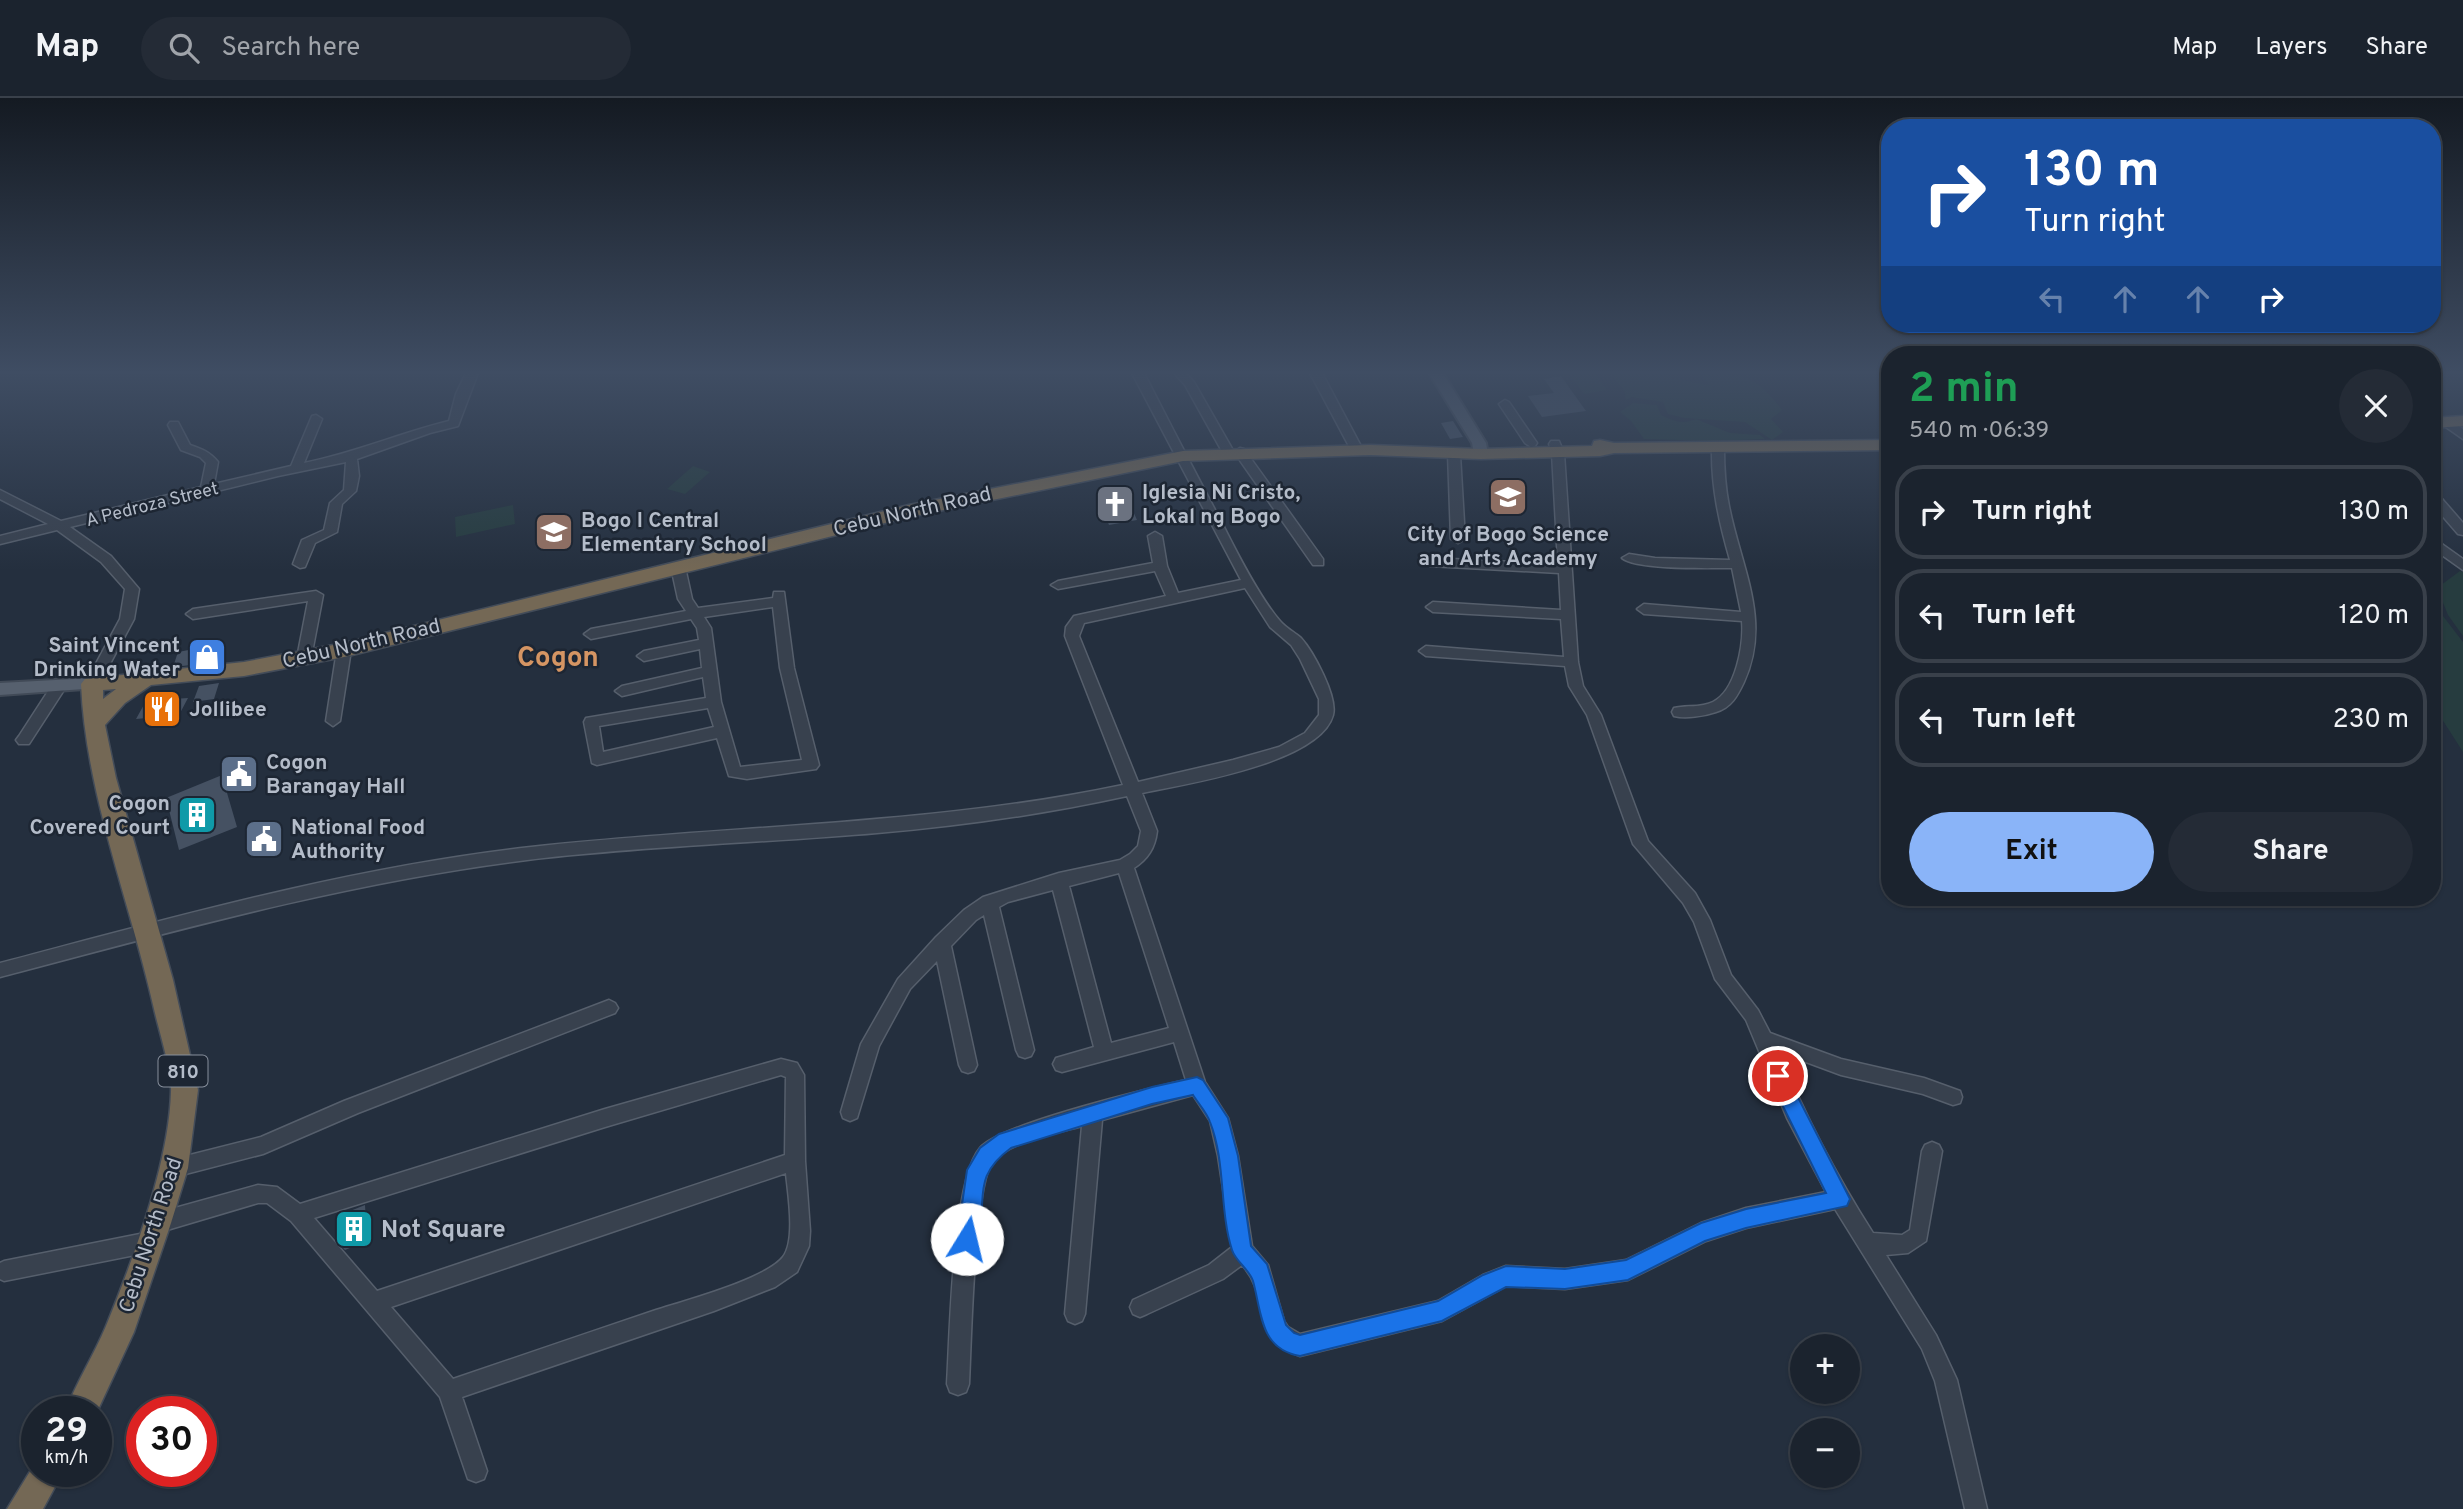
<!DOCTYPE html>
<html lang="en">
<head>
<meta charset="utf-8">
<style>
  :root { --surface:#1b232e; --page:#242b36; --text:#f1f3f6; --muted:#a0a4aa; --line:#39404a; --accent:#8ab4f8 }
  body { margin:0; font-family:Overpass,sans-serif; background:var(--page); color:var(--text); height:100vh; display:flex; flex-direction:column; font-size:26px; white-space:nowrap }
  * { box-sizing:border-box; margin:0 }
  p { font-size:23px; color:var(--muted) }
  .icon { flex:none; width:38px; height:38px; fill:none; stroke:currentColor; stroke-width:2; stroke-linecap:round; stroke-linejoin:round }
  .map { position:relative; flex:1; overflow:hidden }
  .sheet { position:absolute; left:1881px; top:248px; width:560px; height:560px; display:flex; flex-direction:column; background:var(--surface); border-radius:28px; box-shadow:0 2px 5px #0004,0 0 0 2px var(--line) }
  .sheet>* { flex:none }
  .banner { position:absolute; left:1881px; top:21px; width:560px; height:214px; border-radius:28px; box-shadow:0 2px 5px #0004,0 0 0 2px var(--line); background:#1a4fa0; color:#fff; overflow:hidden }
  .tools { position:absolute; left:1790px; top:1236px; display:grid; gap:14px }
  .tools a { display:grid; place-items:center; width:70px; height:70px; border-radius:50%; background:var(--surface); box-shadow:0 2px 5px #0004,0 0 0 2px var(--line); font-size:35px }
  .speed { position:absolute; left:21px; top:1298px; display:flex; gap:14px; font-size:35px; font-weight:700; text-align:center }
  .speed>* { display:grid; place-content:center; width:91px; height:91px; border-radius:50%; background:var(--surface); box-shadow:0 2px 5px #0004,0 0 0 2px var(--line); line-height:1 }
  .speed small { font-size:18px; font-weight:400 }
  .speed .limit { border:10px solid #d22; background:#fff; color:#111 }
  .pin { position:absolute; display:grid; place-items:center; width:60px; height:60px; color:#fff; margin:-30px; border:4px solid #fff; border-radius:50%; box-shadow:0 2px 7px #0007 }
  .me { position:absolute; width:77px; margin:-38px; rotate:9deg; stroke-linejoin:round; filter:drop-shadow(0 0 5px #0008) }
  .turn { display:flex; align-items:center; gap:24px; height:147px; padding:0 28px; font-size:32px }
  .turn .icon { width:91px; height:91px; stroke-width:2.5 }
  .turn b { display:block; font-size:49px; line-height:60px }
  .lanes { display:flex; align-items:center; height:66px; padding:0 28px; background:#0003; justify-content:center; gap:35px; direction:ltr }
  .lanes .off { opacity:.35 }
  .round { display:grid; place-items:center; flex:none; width:74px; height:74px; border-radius:37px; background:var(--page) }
  .head { display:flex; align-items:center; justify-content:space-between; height:119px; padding:0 28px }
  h1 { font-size:42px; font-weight:700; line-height:52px; color:#1e9e55 }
  .action { display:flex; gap:14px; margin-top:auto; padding:14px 28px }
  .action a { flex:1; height:80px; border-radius:42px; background:var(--accent); color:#111; font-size:28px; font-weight:700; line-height:80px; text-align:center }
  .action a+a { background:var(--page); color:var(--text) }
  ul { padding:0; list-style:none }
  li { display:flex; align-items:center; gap:21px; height:94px; margin:0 14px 10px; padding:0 14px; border:4px solid var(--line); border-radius:28px }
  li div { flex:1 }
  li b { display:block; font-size:26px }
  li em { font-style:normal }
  header { display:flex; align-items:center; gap:42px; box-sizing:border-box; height:98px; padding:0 35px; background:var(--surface); border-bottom:2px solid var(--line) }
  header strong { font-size:33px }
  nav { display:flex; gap:38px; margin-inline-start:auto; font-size:24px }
  .search { width:490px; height:63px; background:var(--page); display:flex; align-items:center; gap:18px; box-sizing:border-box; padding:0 24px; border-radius:38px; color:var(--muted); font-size:26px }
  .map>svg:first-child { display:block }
  .green { fill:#263c3f }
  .building { fill:#455162 }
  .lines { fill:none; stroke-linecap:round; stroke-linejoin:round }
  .minor-casing { stroke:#565f6c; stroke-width:3 }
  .major-casing { stroke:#414a57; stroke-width:4 }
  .highway-casing { stroke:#434c59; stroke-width:3 }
  .minor { fill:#38414e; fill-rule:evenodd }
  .major { fill:#56606e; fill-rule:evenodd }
  .highway { fill:#746855; fill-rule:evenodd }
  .route { fill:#1a73e8; stroke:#114b97; stroke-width:2 }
  .labels { text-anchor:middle; stroke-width:5; stroke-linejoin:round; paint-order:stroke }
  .far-street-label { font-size:18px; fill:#b4bcc9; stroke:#1d2633 }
  .shield { fill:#1d2633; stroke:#878f9c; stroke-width:2 }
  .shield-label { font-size:19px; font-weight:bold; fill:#b4bcc9 }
  .poi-label { font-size:21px; font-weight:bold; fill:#b4bcc9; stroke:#1d2633; text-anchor:start }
  .street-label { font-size:21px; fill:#b4bcc9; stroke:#1d2633 }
  .near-poi-label { font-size:24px; font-weight:bold; fill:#b4bcc9; stroke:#1d2633; text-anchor:start }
  .district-label { font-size:28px; font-weight:bold; fill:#d59563; stroke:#1d2633 }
</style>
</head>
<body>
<header>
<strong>Map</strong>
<div class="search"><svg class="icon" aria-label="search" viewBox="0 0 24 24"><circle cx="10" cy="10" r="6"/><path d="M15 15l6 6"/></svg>Search here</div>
<nav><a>Map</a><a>Layers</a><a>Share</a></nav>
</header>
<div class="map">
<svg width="2463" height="1411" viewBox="0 0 2463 1411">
  <rect width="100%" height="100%" fill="#242f3e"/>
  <!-- green -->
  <path class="green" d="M1568,275H1594L1607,292L1584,296Z
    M1610,275H1664L1674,281L1709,287L1702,275C1742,275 1758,279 1782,312L1771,321L1783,334L1772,342L1745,324L1684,320L1668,316L1663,304L1632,299L1626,302L1624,292Z
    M1633,305L1657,307L1661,317C1674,323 1682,327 1696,321L1730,335L1760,337L1765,341L1712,343L1644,341L1631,323L1620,314Z
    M693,368L710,374L685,396L667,391Z
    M513,407L515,426L456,439L455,419Z
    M2460,473L2463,474V538L2448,517L2437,490Z
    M2433,505L2463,544V654L2433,607Z"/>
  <!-- building -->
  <path class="building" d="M1561,278L1586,313L1542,319L1528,298L1554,295L1544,281Z
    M1453,323L1463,339L1450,341L1441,325Z
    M1125,395L1137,422L1109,427L1098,400Z
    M215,547L213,552L224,550L219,564L173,569L178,554Z
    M219,585L214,601L193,604L199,588Z
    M188,600L179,617L136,621L146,603Z
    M249,666L252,678L225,688L237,729L179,752L166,700Z
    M365,1107L367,1143L345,1152L341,1148L340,1117Z"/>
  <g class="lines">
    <!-- minor casing -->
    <g class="minor-casing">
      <path id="minor" d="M466,275H478L458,328L430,335L357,361L359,378L356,393L342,406L337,434L315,445L305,469L300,470L293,466L302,442L324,432L330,405L344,392L346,364L278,378L70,429L111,458L139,491L134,521L97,590H87L85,586L120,521L125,491L101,464L57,432L0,446V438L48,426L0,401V392L61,423L201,389L206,365L200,359L181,352L168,327L170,324H178L190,347C202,351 210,354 218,364L214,386L291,368L312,318L316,317L322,321L304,365C354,355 400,335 449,323L456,296Z
        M1132,275H1144C1170,326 1196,376 1223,427C1237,455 1260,500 1280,523C1286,530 1294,534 1301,540C1313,553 1338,599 1333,617C1320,665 1186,686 1142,695L1157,733C1155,750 1148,761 1134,770L1205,984L1228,1020L1238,1058L1252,1148L1268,1167L1284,1223L1288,1229L1300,1236L1438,1203L1483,1177L1506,1168L1565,1171L1626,1162L1701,1125L1746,1110L1826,1094L1787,1020L1746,922L1715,881L1694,824L1683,805L1633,746L1587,617L1569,588L1565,568L1426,558L1419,553L1426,548L1564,559L1561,521L1433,514L1426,509L1433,504L1561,512L1559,475L1430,468L1423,464L1430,460L1558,466L1552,355L1549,346L1551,343H1559L1564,355L1578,564L1583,588L1601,617L1648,743L1695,795L1710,822L1731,877L1758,912L1770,935L1841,961L1924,980L1960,993L1962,999L1960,1005L1953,1007L1923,996L1841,977L1779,954C1805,1018 1836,1077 1873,1135L1902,1137L1910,1132L1922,1053L1925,1047L1932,1044L1939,1047L1942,1053L1926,1143L1908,1155L1886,1157L1936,1237L1957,1282L1987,1411H1965L1935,1283L1922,1251L1835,1111L1746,1130L1706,1143L1628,1182L1565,1191L1506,1188L1442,1223L1300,1258C1245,1239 1273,1200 1242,1167L1223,1181L1147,1216L1140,1219L1133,1216L1130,1209L1133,1202L1209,1167L1232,1149L1218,1058L1210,1023L1193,997L1102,1022L1085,1216L1082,1223L1075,1226L1068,1223L1065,1216L1082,1028C1057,1035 1011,1043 993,1063C974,1085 971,1248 969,1286L966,1294L958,1297L950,1294L947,1286C950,1239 952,1082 980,1050C1001,1026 1148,991 1186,982L1174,944L1062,974L1056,972L1053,966L1056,960L1094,949L1053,792L1008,804L999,809L1034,952L1031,958L1025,960L1019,958L1016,952L984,817L976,822L951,848L977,967L974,973L968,975L962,973L959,967L937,863L910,891L879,948L857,1020L850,1023L843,1020L841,1014L861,946L898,881L936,839L964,812L983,799L1059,775L1120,762L1130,756L1138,748L1141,733L1127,698C1045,716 961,728 877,735C761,745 643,748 527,762C348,784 174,833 0,879V865C175,819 351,769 531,749C729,727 928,728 1123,687L1065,538L1066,529L1074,518L1166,498L1155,473L1058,491L1051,487L1058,483L1153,465L1148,438L1155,434L1162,438L1167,468L1178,495L1241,482ZM1245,490L1270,529L1291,547L1300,561L1319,601V617L1305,635L1279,649L1233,662L1138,684L1079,538L1084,525ZM1119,775L1169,930L1111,945L1069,788Z
        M1174,275H1186L1194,284L1234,354L1240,350L1244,351L1323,461V467H1313L1234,354L1228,358L1224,357L1185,287Z
        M1310,275H1322L1363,352L1361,355L1357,356L1351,352Z
        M1505,302L1509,304L1537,345L1535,348L1531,349L1525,345L1499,306Z
        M2447,320L2463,331V341L2443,327V321Z
        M1718,345L1724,349C1724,369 1725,388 1729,408C1741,470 1772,522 1744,584C1738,597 1731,610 1716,614C1704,618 1686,621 1674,618L1672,614L1674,610C1686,607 1701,610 1713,604C1736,593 1744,546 1742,523L1644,516L1637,511L1644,506L1741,514L1732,470C1710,470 1636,472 1622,460L1629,456L1655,460L1730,462C1719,424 1711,388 1712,349Z
        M1454,352L1460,356L1465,441L1458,445L1451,441L1448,356Z
        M2432,393L2436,394L2463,425V437L2458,436L2432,406Z
        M2432,439L2463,461V472L2432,450Z
        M678,465L685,469L692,501L698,510L773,500L774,494H784L794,570L819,667L816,671L747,681L729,678L717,640L597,667L592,665L584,624L586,620L706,600L703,579L622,598L615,593L622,588L702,570L700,551L644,563L637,558L644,553L699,542L697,530L691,521L591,541L584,536L591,531L686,513L678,501L671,469ZM773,509L780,570L802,662L740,669L721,604L711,530L704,519ZM708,610L714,629L603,654L599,628Z
        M316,493L323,497L311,560L304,565L297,560L308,503L193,521L186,516L193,511Z
        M344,547L351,552L340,623L333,628L326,623L337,552Z
        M59,583L64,584L66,588L64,592L29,646H19L16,642L19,638L54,584Z
        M609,902L615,905L618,910L615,915L358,1015L263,1056L174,1079L167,1076L164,1070L167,1064L174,1061L261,1039L344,1003Z
        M781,961L797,965L804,977L805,1063L810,1133L809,1148L797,1174L775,1189L714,1213L462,1299L487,1373L484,1381L476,1384L468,1381L440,1299L291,1123L267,1105H258L157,1135L150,1132L147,1125L150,1118L157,1115L258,1087L277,1089L300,1106L605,1011ZM781,977L786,979L785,1057L377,1193L314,1120L605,1029ZM786,1075C788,1096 796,1142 783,1159C766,1181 684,1203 656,1212C588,1235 520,1258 453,1281L391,1209Z
        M150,1134L157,1137L160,1144L157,1151L150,1154L4,1183L0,1181V1165L4,1163Z"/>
    </g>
    <!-- major casing -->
    <g class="major-casing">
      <path id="major" d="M1429,275H1443L1486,345L1488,356L1486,359L1481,360L1474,356L1472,345Z
        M92,580L98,582L101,586L98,590L0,597V585Z"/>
    </g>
    <!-- highway casing -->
    <g class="highway-casing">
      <path id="highway" d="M2463,318V328L2432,330V320Z
        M1600,342L1614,345L1890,342V352L1614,355L1600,358L1481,361L1370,357L1183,363L909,419L344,559L244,578L151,587L125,605L105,627L116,680L173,882L198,992L188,1070L171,1125L134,1234L96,1316V1314H65C76,1285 94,1257 106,1228C133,1162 169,1065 171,994C172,973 159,933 154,911C130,803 86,697 81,586L85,581L244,564L344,545L909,407L1183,353L1370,347L1481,351L1592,348L1594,343ZM116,591L103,601V592Z
        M37,1362V1374H63L43,1411H7Z"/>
    </g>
    <!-- minor -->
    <use href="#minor" class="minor"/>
    <!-- major -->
    <use href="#major" class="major"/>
    <!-- highway -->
    <use href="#highway" class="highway"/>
  </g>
  <!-- sky -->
  <linearGradient id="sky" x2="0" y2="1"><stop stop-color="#141a22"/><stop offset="0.58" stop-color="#3f4d63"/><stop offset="1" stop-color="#3f4d63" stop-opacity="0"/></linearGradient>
  <rect width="2463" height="473" fill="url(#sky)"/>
  <!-- route -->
  <path class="route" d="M1778,970L1784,972L1847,1095L1850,1101L1847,1108L1746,1130L1705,1143L1628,1182L1565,1191L1506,1189L1442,1223L1300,1258C1260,1251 1262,1216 1253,1183C1249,1171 1236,1164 1232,1152C1219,1111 1226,1064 1210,1024C1207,1015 1198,1005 1193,997L1152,1006L1011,1050C967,1082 992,1106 974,1148L967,1150L960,1148L957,1141L967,1072L980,1050L999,1036L1152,989L1197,979L1203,982L1228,1020L1238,1058L1251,1148L1267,1166L1286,1227L1294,1235L1300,1237L1438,1203L1483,1177L1506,1168L1565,1171L1626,1162L1701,1125L1746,1111L1826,1095L1768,978L1771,972Z"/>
  <!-- icons -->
  <defs>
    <g id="school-square" transform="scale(2.0125)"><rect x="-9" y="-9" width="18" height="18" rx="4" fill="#8d6e63" stroke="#1d2633"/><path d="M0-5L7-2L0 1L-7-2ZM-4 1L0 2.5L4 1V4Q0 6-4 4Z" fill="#fff"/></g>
    <g id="church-square" transform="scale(2.0125)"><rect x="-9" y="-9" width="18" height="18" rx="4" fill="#6b7280" stroke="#1d2633"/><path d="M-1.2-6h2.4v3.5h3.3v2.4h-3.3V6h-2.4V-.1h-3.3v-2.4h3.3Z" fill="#fff"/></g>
    <g id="shop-square" transform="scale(2.0125)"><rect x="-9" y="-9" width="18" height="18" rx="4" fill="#3f7fe0" stroke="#1d2633"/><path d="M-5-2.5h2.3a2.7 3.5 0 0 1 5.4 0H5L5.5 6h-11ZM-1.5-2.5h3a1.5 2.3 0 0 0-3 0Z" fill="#fff"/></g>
    <g id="restaurant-square" transform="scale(2.0125)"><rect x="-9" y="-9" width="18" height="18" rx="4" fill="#e8710a" stroke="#1d2633"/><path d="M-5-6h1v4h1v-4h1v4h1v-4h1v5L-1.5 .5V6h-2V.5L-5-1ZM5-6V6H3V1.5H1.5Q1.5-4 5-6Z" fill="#fff"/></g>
    <g id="civic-square" transform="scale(2.0125)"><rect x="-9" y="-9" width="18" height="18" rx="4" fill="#5c6f8a" stroke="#1d2633"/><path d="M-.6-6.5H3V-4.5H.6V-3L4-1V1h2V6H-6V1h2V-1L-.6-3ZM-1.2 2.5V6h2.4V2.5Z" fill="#fff"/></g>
    <g id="building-square" transform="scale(2.0125)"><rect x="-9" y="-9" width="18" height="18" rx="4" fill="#0f9aa8" stroke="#1d2633"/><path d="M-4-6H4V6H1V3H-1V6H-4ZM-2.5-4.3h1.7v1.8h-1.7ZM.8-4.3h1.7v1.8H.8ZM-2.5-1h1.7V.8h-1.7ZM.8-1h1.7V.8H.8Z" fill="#fff"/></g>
  </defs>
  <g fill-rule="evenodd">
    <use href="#school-square" x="1508" y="399"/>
    <use href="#church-square" x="1115" y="406"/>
    <use href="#school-square" x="554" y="434"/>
    <use href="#shop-square" x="207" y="559"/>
    <use href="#restaurant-square" x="162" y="611"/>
    <use href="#civic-square" x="239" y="676"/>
    <use href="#building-square" x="197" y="717"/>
    <use href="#civic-square" x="264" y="741"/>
    <use href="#building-square" x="354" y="1131"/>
  </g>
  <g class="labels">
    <!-- far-street labels -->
    <g class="far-street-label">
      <text transform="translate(152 406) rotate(-14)" y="6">A Pedroza Street</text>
    </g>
    <!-- shield labels -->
    <rect class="shield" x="158.5" y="957.5" width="49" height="31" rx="5"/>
    <g class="shield-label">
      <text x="183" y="980">810</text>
    </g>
    <!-- poi labels -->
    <g class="poi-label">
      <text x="1142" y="401">Iglesia Ni Cristo,<tspan x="1142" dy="24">Lokal ng Bogo</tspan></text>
      <text x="581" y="429">Bogo I Central<tspan x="581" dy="24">Elementary School</tspan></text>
      <text x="1508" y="443" text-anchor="middle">City of Bogo Science<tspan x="1508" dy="24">and Arts Academy</tspan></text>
      <text x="180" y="554" text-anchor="end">Saint Vincent<tspan x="180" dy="24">Drinking Water</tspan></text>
      <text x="189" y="618">Jollibee</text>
      <text x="266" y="671">Cogon<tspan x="266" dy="24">Barangay Hall</tspan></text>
      <text x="170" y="712" text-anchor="end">Cogon<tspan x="170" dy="24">Covered Court</tspan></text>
      <text x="291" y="736">National Food<tspan x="291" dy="24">Authority</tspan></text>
    </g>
    <!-- street labels -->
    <g class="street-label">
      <text transform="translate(912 413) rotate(-13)" y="7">Cebu North Road</text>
      <text transform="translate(361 545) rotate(-13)" y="7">Cebu North Road</text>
      <text transform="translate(150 1137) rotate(-72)" y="7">Cebu North Road</text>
    </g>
    <!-- near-poi labels -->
    <g class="near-poi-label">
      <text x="381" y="1139">Not Square</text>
    </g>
    <!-- district labels -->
    <g class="district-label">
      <text x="558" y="568">Cogon</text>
    </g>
  </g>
</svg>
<div class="tools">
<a>+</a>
<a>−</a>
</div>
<div class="speed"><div>29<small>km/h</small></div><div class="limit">30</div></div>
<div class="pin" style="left:1778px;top:978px;background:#d93025"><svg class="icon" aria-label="arrive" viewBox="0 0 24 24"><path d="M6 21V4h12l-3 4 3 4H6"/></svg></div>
<svg class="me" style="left:967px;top:1141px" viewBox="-20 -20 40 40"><circle r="19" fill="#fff"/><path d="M0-13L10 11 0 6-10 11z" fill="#1a73e8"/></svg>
<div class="banner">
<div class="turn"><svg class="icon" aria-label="right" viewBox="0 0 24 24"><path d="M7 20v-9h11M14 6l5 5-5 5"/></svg><div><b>130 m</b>Turn right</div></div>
<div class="lanes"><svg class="icon off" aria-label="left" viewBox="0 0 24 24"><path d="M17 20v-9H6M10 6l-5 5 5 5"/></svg><svg class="icon off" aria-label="ahead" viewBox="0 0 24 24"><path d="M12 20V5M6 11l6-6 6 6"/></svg><svg class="icon off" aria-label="ahead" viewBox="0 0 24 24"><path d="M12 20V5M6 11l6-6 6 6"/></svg><svg class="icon" aria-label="right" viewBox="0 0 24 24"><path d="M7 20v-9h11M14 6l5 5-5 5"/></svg></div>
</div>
<section class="sheet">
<div class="head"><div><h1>2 min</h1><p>540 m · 06:39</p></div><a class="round"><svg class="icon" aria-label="close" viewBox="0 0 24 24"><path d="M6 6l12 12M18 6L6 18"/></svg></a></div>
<ul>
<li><svg class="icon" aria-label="right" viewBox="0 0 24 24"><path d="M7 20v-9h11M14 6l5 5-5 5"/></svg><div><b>Turn right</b></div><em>130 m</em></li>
<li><svg class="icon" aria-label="left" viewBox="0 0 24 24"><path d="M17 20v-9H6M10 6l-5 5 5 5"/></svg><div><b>Turn left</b></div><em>120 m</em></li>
<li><svg class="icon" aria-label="left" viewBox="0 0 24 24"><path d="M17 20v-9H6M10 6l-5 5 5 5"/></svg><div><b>Turn left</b></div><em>230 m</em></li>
</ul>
<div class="action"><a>Exit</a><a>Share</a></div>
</section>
</div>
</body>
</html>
